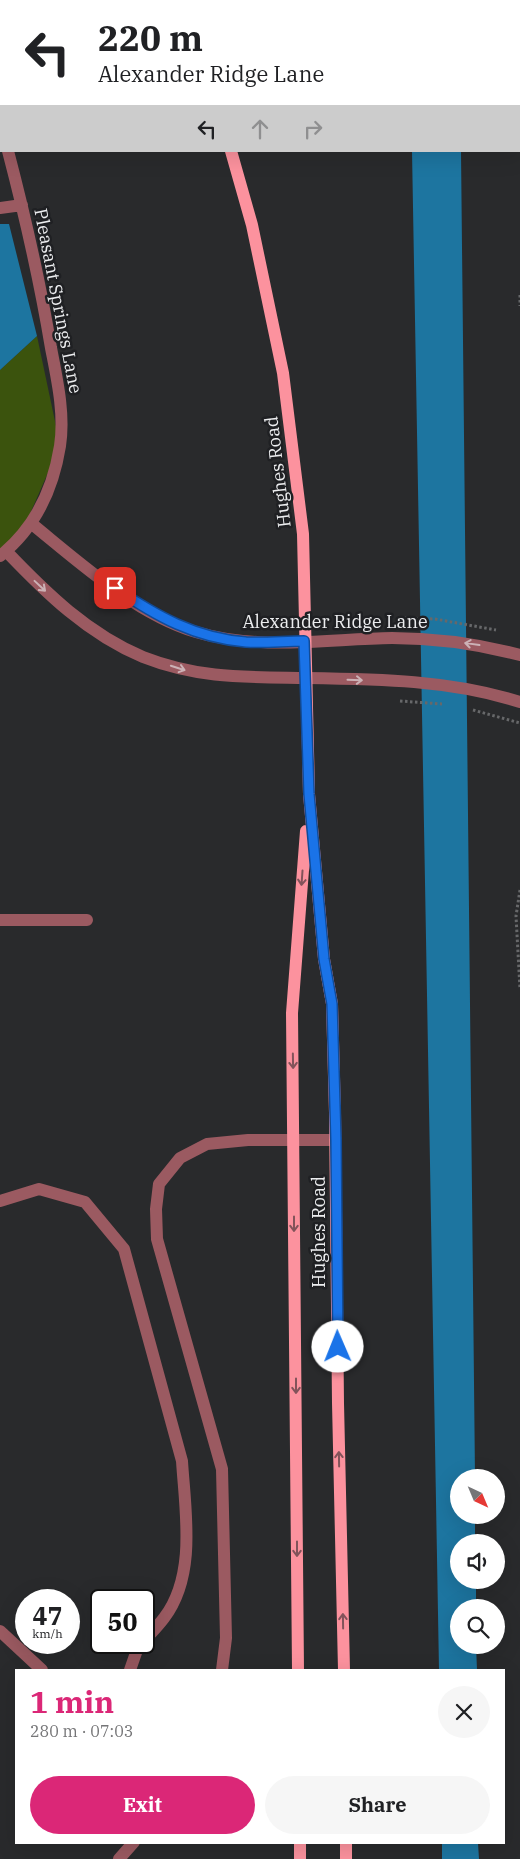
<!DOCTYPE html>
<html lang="en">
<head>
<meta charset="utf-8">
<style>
  :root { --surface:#fff; --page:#f6f6f6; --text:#202124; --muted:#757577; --accent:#db2777 }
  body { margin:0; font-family:"IBM Plex Serif",serif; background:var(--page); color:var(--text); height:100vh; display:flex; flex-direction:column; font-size:19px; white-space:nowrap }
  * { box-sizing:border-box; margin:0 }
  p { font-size:16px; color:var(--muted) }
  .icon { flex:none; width:28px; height:28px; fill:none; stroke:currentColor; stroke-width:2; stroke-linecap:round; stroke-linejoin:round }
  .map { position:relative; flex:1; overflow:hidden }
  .details { position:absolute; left:15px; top:1669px; width:490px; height:175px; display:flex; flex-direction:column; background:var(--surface); border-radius:0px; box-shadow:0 5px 20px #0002 }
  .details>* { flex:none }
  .guide { position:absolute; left:0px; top:0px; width:520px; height:152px; box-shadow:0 5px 20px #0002; background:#fff; color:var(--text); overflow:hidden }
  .needle { width:32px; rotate:136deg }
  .fabs { position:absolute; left:450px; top:1469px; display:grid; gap:10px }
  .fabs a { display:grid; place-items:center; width:55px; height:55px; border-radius:50%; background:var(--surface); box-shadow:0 5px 20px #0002; font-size:25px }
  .speed { position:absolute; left:15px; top:1589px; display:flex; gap:10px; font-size:25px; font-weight:700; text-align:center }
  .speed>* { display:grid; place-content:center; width:65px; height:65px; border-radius:50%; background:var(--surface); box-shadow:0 5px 20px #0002; line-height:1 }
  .speed small { font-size:12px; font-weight:400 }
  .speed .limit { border:2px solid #111; border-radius:8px; background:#fff; color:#111 }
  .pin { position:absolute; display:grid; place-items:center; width:42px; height:42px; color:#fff; margin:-21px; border-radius:10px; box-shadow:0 2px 8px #0006 }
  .me { position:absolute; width:55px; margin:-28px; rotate:359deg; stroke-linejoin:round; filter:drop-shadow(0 0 4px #0008) }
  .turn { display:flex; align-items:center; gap:18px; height:105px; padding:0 15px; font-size:22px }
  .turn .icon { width:65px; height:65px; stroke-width:2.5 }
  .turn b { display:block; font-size:35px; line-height:42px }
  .lanes { display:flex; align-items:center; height:48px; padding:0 15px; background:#0003; justify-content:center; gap:25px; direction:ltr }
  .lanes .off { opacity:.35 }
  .round { display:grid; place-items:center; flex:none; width:52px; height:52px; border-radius:26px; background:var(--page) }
  .overview { display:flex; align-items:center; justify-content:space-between; height:85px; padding:0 15px }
  h1 { font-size:30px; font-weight:700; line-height:38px; color:var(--accent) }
  .button { display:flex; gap:10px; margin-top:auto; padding:10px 15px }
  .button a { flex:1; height:58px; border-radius:30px; background:var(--accent); color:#fff; font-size:20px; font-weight:700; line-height:58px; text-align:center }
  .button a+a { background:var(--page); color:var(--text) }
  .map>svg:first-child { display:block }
  .green { fill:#3b530d }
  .water { fill:#1d75a0 }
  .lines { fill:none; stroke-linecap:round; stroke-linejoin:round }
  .path { stroke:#67686a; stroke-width:3; stroke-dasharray:2.5 2.5; stroke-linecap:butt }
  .minor { stroke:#9b5a61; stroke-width:12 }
  .major { stroke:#fc929e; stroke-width:12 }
  .oneway { stroke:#ccb2b6 }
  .oneway2 { stroke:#82535a }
  .route-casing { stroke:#114b97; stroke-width:12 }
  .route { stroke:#1a73e8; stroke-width:9 }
  .labels { text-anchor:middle; stroke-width:5; stroke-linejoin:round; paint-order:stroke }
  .street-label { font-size:18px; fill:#ecedef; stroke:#1f2023 }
</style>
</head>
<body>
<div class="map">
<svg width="520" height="1859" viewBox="0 0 520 1859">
  <rect width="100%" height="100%" fill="#292a2c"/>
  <!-- green -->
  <path class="green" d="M37,336L60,445L19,539L0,552V370Z"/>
  <!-- water -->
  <path class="water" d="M412,151H461L475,1477L459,1478V1515H475V1542H459V1580H476V1607L459,1608V1645H476L477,1670H439Z
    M0,224H9L37,336L0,370Z
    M442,1843H478L479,1859H442Z"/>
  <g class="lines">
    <!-- path -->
    <path class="path" d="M520,32V47
      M520,295V306
      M405,618L435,619L496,630
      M400,701L442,704
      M473,710L520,723
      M520,890L516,916L520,989"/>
    <!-- minor -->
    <path class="minor" d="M0,122L1,126
      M0,208L22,205
      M32,524C80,563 136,614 196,632C259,651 328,639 392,638C436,638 478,644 520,655
      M6,551C46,593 88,634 143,657C199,679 247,677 306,678C378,679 451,680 520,702
      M0,556C35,528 53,490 60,446C65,414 57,379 51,348C40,282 25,216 8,151
      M0,920H87
      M0,1201L39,1189L85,1202L124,1249L182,1461C185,1510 197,1575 164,1618C158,1626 151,1633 144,1641
      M0,1631L42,1670
      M130,1670L138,1647L142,1642
      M222,1670L226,1638L222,1469L157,1239L156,1209L159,1184L180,1158L207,1144L248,1140H336
      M119,1859L134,1842"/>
    <!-- major -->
    <path class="major" d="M189,0V1
      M231,151L252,225L283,373L303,534L309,794L324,959L332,1004L335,1113L338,1403L344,1670
      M298,1670L292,1013L306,831
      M300,1842V1859
      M346,1842V1859"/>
  </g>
  <!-- one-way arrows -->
  <defs><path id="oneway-shaft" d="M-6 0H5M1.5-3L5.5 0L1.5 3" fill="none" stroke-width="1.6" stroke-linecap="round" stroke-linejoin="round" transform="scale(1.25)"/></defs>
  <g class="oneway">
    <use href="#oneway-shaft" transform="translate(40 586) rotate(43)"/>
    <use href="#oneway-shaft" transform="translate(472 644) rotate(-172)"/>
    <use href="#oneway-shaft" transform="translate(178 668) rotate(18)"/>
    <use href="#oneway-shaft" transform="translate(355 680) rotate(2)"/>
  </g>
  <g class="oneway2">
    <use href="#oneway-shaft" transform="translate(302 878) rotate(94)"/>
    <use href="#oneway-shaft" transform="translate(293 1061) rotate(89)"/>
    <use href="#oneway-shaft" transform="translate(294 1224) rotate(90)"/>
    <use href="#oneway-shaft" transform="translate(296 1386) rotate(90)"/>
    <use href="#oneway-shaft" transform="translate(339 1459) rotate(-91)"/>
    <use href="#oneway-shaft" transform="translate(297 1549) rotate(90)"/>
    <use href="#oneway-shaft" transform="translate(343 1621) rotate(-91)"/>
  </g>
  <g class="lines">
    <!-- route casing -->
    <g class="route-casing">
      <path id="route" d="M115,588C156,616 195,638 246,642C265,643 285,641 304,641L309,794L324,959L332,1004L336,1140L338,1347"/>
    </g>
    <!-- route -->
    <use href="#route" class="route"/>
  </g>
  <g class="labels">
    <!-- street labels -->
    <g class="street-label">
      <text transform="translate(58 301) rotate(79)" y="6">Pleasant Springs Lane</text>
      <text transform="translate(278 472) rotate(-97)" y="6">Hughes Road</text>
      <text x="335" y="628">Alexander Ridge Lane</text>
      <text transform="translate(319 1232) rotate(-90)" y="6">Hughes Road</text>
    </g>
  </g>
</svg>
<div class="fabs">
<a><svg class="needle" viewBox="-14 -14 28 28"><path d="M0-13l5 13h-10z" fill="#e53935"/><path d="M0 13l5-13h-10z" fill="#757577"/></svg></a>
<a><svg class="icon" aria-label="sound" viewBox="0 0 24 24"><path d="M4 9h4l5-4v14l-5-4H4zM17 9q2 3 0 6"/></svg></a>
<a><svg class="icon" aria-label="search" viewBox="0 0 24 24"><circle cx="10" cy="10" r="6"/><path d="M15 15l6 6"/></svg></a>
</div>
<div class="speed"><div>47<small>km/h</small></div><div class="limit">50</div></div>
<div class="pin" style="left:115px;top:588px;background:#d93025"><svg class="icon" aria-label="arrive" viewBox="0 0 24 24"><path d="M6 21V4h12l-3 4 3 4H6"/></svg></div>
<svg class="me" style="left:338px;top:1347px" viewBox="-20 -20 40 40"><circle r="19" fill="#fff"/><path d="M0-13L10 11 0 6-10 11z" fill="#1a73e8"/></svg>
<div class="guide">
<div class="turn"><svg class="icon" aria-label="left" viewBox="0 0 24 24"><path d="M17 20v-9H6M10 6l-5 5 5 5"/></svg><div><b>220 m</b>Alexander Ridge Lane</div></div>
<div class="lanes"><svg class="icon" aria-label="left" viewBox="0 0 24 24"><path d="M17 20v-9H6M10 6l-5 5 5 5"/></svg><svg class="icon off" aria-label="ahead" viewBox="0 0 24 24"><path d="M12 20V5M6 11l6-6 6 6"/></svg><svg class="icon off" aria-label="right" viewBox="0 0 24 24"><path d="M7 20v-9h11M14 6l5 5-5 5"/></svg></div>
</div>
<section class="details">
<div class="overview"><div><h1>1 min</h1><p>280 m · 07:03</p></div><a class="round"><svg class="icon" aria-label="close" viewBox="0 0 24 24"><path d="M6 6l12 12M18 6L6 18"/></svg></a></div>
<div class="button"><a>Exit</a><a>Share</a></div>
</section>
</div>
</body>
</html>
